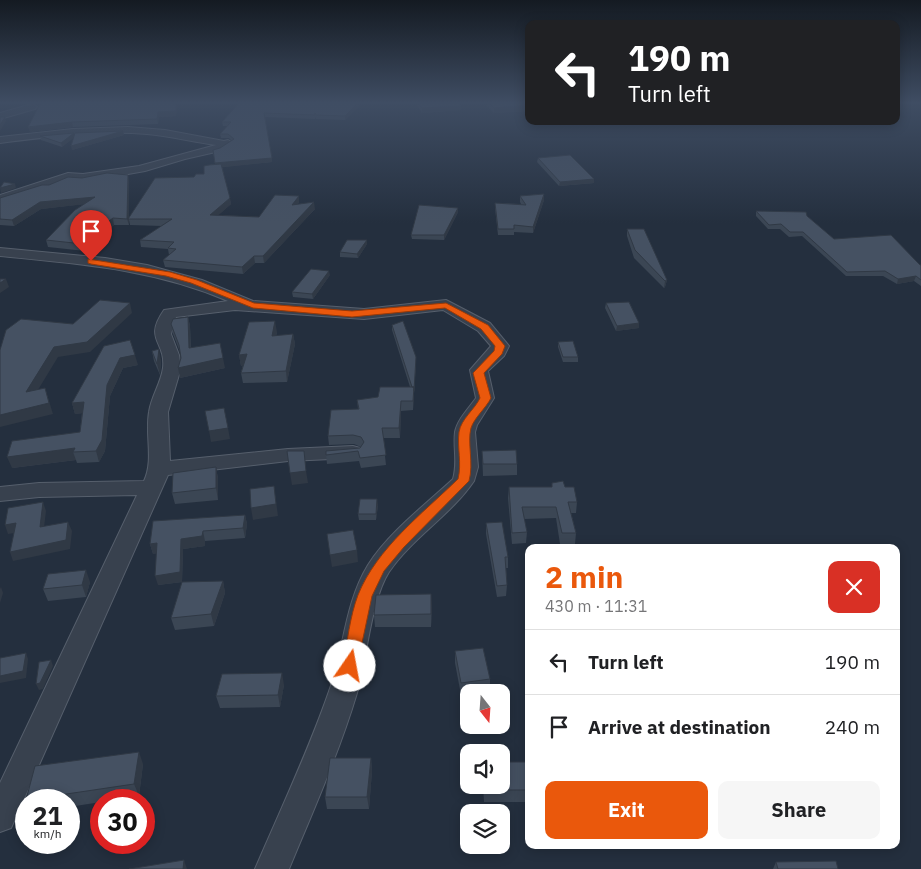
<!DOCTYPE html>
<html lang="en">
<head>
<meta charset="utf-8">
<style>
  :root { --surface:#fff; --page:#f6f6f6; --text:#202124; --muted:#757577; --line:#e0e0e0; --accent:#ea580c }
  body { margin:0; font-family:"IBM Plex Sans",sans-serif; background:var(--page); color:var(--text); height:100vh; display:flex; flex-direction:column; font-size:19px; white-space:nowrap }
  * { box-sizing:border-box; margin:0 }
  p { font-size:16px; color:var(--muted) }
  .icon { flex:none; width:28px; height:28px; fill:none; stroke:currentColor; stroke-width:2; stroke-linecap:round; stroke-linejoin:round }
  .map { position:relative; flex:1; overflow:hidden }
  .drawer { position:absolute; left:525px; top:544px; width:375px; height:305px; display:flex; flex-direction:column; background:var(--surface); border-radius:10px; box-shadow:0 2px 12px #0003 }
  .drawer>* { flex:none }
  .top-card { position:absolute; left:525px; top:20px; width:375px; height:105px; border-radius:10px; box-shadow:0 2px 12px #0003; background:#202124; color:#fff; overflow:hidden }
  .needle { width:32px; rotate:163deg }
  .fabs { position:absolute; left:460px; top:684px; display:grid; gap:10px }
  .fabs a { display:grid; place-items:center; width:50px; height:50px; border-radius:10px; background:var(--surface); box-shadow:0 2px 12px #0003; font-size:25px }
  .speed { position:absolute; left:15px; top:789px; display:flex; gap:10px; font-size:25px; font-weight:700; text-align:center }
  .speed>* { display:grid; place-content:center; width:65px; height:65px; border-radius:50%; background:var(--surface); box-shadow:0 2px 12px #0003; line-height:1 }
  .speed small { font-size:12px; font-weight:400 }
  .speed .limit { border:8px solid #d22; background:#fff; color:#111 }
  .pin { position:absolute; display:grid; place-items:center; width:42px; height:42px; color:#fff; margin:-51px -21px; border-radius:50% 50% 50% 0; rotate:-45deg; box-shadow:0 0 5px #0007 }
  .pin .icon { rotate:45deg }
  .me { position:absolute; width:55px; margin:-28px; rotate:12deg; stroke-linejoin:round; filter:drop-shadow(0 0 4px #0008) }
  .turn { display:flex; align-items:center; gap:18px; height:105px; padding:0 20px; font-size:22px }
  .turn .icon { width:65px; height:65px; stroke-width:2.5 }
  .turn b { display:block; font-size:35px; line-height:42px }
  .round { display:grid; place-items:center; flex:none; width:52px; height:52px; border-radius:10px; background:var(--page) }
  .head { display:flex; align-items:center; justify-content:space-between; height:85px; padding:0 20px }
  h1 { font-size:30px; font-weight:700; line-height:38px; color:var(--accent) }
  .cta { display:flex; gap:10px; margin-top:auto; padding:10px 20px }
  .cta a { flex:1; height:58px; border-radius:10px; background:var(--accent); color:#fff; font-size:20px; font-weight:700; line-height:58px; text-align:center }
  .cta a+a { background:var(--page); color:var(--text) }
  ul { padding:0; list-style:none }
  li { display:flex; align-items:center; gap:15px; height:65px; padding:0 20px; border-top:1px solid var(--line) }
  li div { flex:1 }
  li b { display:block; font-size:19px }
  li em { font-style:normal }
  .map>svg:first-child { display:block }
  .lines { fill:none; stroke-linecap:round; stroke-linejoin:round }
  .minor-casing { stroke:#565f6c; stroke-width:2 }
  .minor { fill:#38414e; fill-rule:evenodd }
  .wall { fill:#3b4654 }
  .shaded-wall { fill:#303945 }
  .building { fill:#455162; stroke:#303945 }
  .route { fill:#ea580c; stroke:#983908 }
</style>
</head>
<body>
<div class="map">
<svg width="921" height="869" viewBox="0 0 921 869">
  <rect width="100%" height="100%" fill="#242f3e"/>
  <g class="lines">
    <!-- minor casing -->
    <g class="minor-casing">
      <path id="minor" d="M32,104L37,107L35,109L0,119V113Z
        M128,127L165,130L224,141L228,140L233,143L220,151L185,159L145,171L83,182L69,181L0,203V195L68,173L83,174L139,166L216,145C193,142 170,136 147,134C98,130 48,137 0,143V137L73,129Z
        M0,248L105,258L147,265L202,280L253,301L364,309L446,300L490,323L509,346L504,356L488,371L494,398L477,425L475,432L478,467L474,481C452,514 412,538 389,572C371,600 367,658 357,693C339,753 313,811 289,869H255C280,811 307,754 328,694C344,652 344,604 368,565C388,533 426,504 453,479C458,462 453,448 455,432C457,420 469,408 476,398L470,370L491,346L478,331L443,310L364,319L235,310L176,317L171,334L179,355L181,368L168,412L170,461L288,449L353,446L360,448L363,452L360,456L353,458L288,461L168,475L11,828L0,832V783L137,495L39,497L0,501V487L39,483L144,481C154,460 145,436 149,412C151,397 161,383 163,368C166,341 143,340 164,310L228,301C153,269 80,264 0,256Z"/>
    </g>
    <!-- minor -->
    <use href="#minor" class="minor"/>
  </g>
  <!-- wall -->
  <path class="wall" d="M41,102H177L176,116L159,117L158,124L73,127L30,132Z
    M240,102H363L345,120L316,119L315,117V119L265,117L272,162L222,167L231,204L218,215L259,217L299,202L298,204L315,209L264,263H255L243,274L165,267L163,260L169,255L168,249L141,247L140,240L162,226L130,225L129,220V225H114L86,245L85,251L48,247L46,240L84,204L41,209L14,226L0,225V198L49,185L129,181V218L194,177L204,174L215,164L213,150L220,148L232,141L229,138H221L220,134L228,126H223L222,122Z
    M415,102H457L461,110L422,113Z
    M483,102H524L527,111L494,113Z
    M123,131L124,135L72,150L74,137L62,147L41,140L40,136L74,133V135Z
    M538,158L594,183L559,186L537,162Z
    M544,194V200L533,233L514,232V235H498L495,208V203L521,204L520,202V196Z
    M756,211L807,216L834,239L921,265V286L914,281L897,284L883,276H846L802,236L789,237L780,229H768L756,216Z
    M458,212L444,240L412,239L411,235Z
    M627,229L667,280L665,287L664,288L634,258L627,236Z
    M367,244L358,258L340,257V252Z
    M330,275L313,299L293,297L292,292Z
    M606,303L639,323V328L616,331L605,308Z
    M188,317L190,326L191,348L225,368L180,378L181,358L180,352L173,334L171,324Z
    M392,325L416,362L413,410L401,411L400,438H383L386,465L361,468L359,461L327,464L326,455L360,448L361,447L354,444L329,445L328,436L358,409L357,400L378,397L410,387L392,330Z
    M277,332L276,336L293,334L295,344L287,382L243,383L241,373L243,365L241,366L239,355Z
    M558,342L578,357V362H563L558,347Z
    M104,346L138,365L123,368L110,396L105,451L99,462L77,463L76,460L12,468L80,432L82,413L75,414L72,403Z
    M152,351L161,360L160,375L154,361Z
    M482,451L517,464V475L483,476Z
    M216,467L218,479V500L175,504L172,493Z
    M552,483L565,487L577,502L576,513H571L576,533L575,544H560L556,518L524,519L527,532L526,543L512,544L508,498L509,487H552Z
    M378,505L376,520H359L358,514Z
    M245,515L247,524L245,538L205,541V546L183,549L182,582L158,585L157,553L153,554L150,544Z
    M486,523L508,557V568H506L507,585L506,596L497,597L486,534Z
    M223,581L225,593L214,626L175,630L171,618Z
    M90,582L86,597L48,601L43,589Z
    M432,606L431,627H375L374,615Z
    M455,651L490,679V692H469V694L461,695L455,663Z
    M284,685L280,707L220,708L216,696Z
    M371,758L372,771L369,809H327L325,797Z
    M529,762V802H484L483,785H501Z
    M143,764L139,796L113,800H101V802L69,807V800H26Z
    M776,862L838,869H773Z"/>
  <!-- shaded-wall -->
  <path class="shaded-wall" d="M176,102H177L176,116L159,117L158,124L157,119L158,112Z
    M359,102H363L345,120V116Z
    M527,105V111L494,113V108Z
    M461,106V110L422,113V108Z
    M5,117L6,121L0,131V125Z
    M72,122L73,127L30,132L28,127Z
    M123,131L124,135L72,150L71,146Z
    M74,133L75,137L62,147L61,143Z
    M272,158V162L216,168L215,163Z
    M128,175L129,181V225L127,219Z
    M594,179V183L559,186L560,182Z
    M15,184L16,188L1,193L0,188Z
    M544,194V200L533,233V227Z
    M299,196V202L293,211L292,205Z
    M95,197L96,203L41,209L14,226L12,220L40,202Z
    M230,198L231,204L211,222L210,215Z
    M314,202L315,209L264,263L263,256Z
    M458,208V212L444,240V235Z
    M113,218L114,225L86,245L85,251L83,244L84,239Z
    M367,240V244L358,258L357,254Z
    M254,256L255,263L243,274L242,267Z
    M329,271L330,275L313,299L312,294Z
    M916,276L914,281L897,284L898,279Z
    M6,279L9,287L0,293V283Z
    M667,280L665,287L664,288L665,281Z
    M130,303L132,313L90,352L58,357L30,403L26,392L54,347Z
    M188,317L190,326L191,358L189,348Z
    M275,321L277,332L273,347L272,336Z
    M639,323V328L616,331L617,326Z
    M293,334L295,344L287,382L286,371Z
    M159,349L161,360L160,375L157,364Z
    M247,354L248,364L241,366L239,355Z
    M135,355L138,365L123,368L110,396L105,451L99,462L96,451L107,385L120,358Z
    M416,357V362L413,410V401Z
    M223,358L225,368L180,378L178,368Z
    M45,388L53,414L0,427V415Z
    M401,401V411L400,438L399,428Z
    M84,402L87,413L75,414L72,403Z
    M228,428L230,439L211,442L209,431Z
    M75,448L73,452L76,460L12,468L7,457Z
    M216,467L218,479V500L216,488Z
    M306,471L308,483L292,485L290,473Z
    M274,486L278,516L253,520L251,508Z
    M377,499L378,505L376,520V514Z
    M43,502L46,511L43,536L40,527Z
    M245,515L247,524L245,538L243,528Z
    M68,522L72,531L70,549L13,561L10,552Z
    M16,523L20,532L8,534L5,525Z
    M203,531L205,541V546L183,549L182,582L158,585L155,576L181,539Z
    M157,543L160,553L153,554L150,544Z
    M357,550L358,562L332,567L330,555Z
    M86,570L90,582L86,597L82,585Z
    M223,581L225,593L214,626L211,614Z
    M1,587L3,593L0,603V589Z
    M431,594L432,606L431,627Z
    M26,653L28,659L26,678L0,683V676Z
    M51,660L53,666L43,689L39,690L36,684Z
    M282,673L284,685L280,707L278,695Z
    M139,752L143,764L139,796L134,784Z
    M371,758L372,771L369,809L367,797Z
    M184,860L187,869H183Z"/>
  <!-- building -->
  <path class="building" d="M41,102H176V111L158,112L157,119L72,122L28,127Z
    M240,102H359L345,116L316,115L315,113V115L264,113L272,158L215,163L213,150L220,148L234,139L228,134H220L231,122H222Z
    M417,102H457L461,106L422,108Z
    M488,102H524L527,105L494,108Z
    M0,117H5L0,125Z
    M123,131L71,146L75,133Z
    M74,133L61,143L40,136Z
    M570,155L594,179L560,182L538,158Z
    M221,164L230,198L210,215L259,217L275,195L299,196L292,205L314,202L263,256H254L242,267L163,260L176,249L168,248L174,242L140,240L172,219H128L155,178L194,177L196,174H204V166L209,165Z
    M107,173L128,175L127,219L113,218L84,239L83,244L46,240L75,210L95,197L40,202L12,220L0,219V198L42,185H49L68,177L82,178Z
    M4,182L15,184L0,188Z
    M544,194L533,227L514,225V229H498L495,203L526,205L520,196Z
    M419,205L458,208L444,235H411Z
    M756,211L806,212L807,216L834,239L891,235L920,265H921V280L916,276L898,279L885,271L847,272L803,232H790L781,224L769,225Z
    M627,229H644L667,280L665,281L635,250Z
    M347,240H367L357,254L340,252Z
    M311,269L329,271L312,294L292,292Z
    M0,279H6L0,283Z
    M100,300L130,303L87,342L54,347L26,392L45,388L49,403L0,415V350L6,330L21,319L73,324Z
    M629,302L639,323L617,326L606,303Z
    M188,317L189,348L220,343L223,358L178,368L181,358L179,345L171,324L173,319Z
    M275,321L272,336L293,334L286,371L241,373L247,354L239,355L249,322Z
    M403,321L416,357L414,391V387H412L392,325Z
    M130,340L135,355L120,358L107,385L102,440L96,451L73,452L75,448L7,457L12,441L80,432L84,402L72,403L104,346Z
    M573,341L578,357H563L558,342Z
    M159,349L157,364L152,351Z
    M380,387H414L413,401H401L399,428H382L386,455L360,458L358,451L326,455V451L360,448L364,442L361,437L353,435L328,436L331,410L359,409L357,400L378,397Z
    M224,408L228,428L209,431L205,411Z
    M516,450L517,464H483L482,451Z
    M287,451H304L306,471L290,473Z
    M216,467V488L172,493L173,473Z
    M563,481L565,487H574L577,502H568L576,533H562L556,507H522L527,532L512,533L509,487H552V483Z
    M274,486L276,504L251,508L250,489Z
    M360,499H377L376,514H358Z
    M43,502L40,527L68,522L66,540L10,552L16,523L5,525L8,508Z
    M245,515L243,528L203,531L202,536L181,539L180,572L155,576L157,543L150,544L153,521Z
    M502,522L508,557H505L507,585L497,586L486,523Z
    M353,530L357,550L330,555L327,534Z
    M86,570L82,585L43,589L48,574Z
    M223,581L211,614L171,618L182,582Z
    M431,594V614L374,615L376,595Z
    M483,648L490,679L461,683L455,651Z
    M26,653L23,671L0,676V658Z
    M51,660L40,683L36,684L39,662Z
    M282,673L278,695L216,696L222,674Z
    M139,752L134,784L26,800L35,766Z
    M330,758H371L367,797H325Z
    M501,762H529V790H484V785H501Z
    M184,860L183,869H129Z
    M836,861L838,869H778L776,862Z"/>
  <!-- sky -->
  <linearGradient id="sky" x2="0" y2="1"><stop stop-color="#141a22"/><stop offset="0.46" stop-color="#3f4d63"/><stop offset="1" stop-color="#3f4d63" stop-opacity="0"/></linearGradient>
  <rect width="921" height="223" fill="url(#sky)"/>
  <!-- route -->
  <path class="route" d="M88,259L170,272L197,280L254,303L352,311L446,303L488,325L505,346L502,354L484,373L491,398C486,408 474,418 471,428C467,443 474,463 469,481L404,547L384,571L372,596L356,671L350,672L345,671L343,666C347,643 350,616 358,595C377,548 422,514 458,479C462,463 457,448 459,432C461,419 475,409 480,398L473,373L494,351L495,346L481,329L445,308L352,317L253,308L191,283L166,276L91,264L88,263Z"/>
</svg>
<div class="fabs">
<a><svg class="needle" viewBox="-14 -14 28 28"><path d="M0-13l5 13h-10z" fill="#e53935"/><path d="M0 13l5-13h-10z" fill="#757577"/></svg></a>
<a><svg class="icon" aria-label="sound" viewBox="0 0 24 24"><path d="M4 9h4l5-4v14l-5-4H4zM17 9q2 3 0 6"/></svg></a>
<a><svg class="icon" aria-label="layers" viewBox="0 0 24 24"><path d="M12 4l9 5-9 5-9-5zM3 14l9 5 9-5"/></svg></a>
</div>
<div class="speed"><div>21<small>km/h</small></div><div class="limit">30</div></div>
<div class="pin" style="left:91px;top:261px;background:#d93025"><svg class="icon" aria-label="arrive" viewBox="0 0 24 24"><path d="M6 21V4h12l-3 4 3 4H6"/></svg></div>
<svg class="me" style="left:350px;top:666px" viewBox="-20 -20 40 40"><circle r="19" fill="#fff"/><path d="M0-13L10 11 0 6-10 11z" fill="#ea580c"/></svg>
<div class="top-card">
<div class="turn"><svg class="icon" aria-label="left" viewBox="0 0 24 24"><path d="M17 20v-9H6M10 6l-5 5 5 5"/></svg><div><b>190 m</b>Turn left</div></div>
</div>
<section class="drawer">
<div class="head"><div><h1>2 min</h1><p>430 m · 11:31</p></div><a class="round" style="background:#d93025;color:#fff"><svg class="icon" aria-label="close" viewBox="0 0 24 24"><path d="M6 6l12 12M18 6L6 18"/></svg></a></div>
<ul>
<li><svg class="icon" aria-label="left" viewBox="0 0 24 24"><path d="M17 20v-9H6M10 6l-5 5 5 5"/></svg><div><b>Turn left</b></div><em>190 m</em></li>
<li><svg class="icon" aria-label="arrive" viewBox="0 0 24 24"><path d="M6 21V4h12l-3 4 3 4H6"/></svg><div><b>Arrive at destination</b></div><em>240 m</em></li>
</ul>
<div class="cta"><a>Exit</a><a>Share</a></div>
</section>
</div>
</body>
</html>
